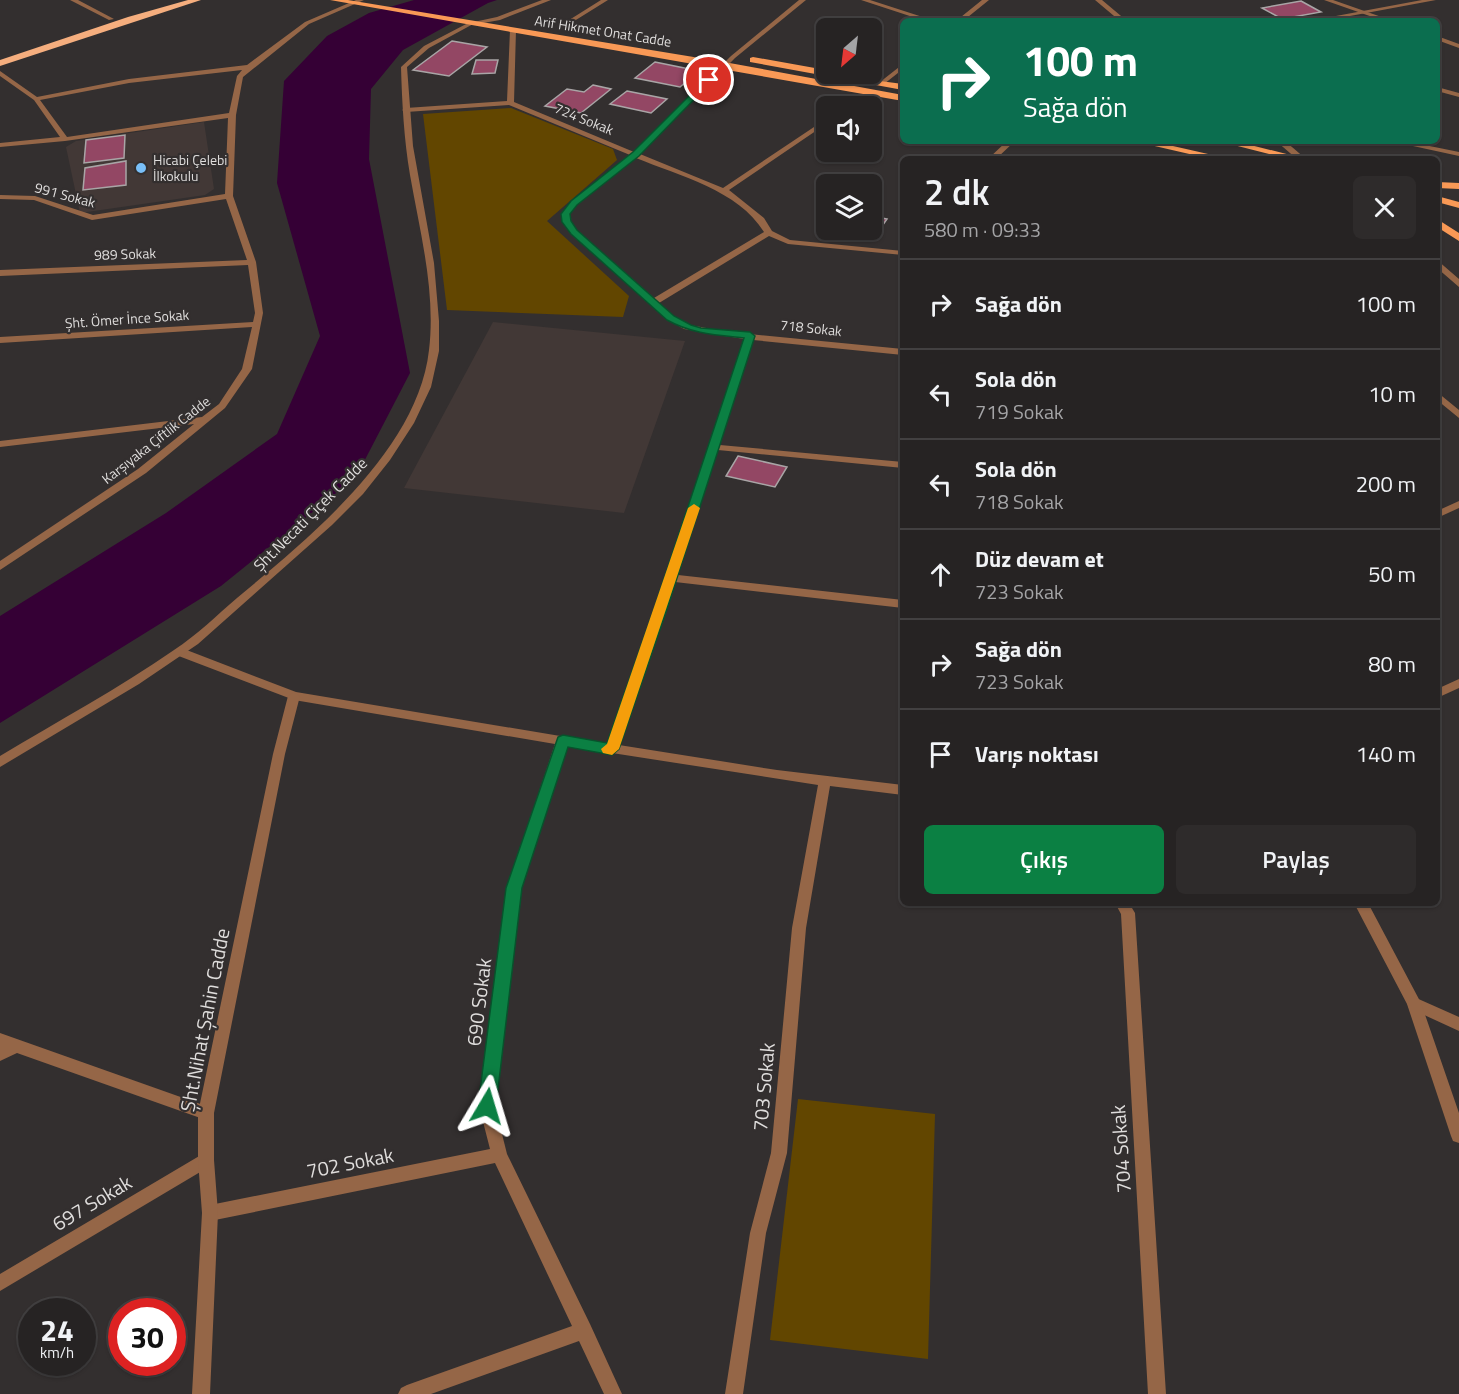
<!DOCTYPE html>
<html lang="tr">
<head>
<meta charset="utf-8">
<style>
  :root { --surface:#262323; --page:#2e2b2b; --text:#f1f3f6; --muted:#a4a4a6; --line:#424041; --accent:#0b8043 }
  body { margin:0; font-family:"Titillium Web",sans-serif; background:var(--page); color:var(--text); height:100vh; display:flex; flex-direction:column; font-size:22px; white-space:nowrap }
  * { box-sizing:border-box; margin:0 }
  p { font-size:20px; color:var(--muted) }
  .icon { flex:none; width:33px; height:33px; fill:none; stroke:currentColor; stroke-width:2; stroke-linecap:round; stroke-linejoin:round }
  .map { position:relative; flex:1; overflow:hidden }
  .drawer { position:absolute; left:900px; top:156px; width:540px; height:750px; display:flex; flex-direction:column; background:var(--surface); border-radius:9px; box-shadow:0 2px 4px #0004,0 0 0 2px var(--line) }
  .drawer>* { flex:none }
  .banner { position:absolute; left:900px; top:18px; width:540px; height:126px; border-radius:9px; box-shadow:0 2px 4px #0004,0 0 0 2px var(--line); background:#0b6e4f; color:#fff; overflow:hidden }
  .needle { width:39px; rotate:208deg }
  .tools { position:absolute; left:816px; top:18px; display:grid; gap:12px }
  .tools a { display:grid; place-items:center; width:66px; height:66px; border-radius:9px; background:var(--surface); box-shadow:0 2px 4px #0004,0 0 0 2px var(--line); font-size:30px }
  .speed { position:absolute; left:18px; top:1298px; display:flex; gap:12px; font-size:30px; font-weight:700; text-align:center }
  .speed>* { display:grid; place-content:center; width:78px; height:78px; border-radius:50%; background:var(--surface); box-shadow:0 2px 4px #0004,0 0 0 2px var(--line); line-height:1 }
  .speed small { font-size:15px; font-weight:400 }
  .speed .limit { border:9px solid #d22; background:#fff; color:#111 }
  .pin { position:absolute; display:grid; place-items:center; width:51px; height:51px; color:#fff; margin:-26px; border:3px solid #fff; border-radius:50%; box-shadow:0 2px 6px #0007 }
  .me { position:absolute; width:66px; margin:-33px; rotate:7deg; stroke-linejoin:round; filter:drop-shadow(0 0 4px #0008) }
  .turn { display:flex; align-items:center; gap:21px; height:126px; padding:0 24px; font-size:27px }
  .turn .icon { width:78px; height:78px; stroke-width:2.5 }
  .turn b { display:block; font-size:42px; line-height:51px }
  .round { display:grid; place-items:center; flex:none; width:63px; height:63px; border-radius:9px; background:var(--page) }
  .headline { display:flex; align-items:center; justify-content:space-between; height:102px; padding:0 24px }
  h1 { font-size:36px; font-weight:600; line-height:45px }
  .primary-button { display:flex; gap:12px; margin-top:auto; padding:12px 24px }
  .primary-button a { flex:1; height:69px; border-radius:9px; background:var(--accent); color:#fff; font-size:24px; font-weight:600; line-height:69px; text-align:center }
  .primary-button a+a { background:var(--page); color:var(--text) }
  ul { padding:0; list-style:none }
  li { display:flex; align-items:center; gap:18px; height:90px; padding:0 24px; border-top:2px solid var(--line) }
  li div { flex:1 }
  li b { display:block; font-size:22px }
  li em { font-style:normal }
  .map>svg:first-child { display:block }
  .built { fill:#423836 }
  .green { fill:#624600 }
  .water { fill:#350035 }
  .building { fill:#934764; stroke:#a9a5a6; stroke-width:1.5 }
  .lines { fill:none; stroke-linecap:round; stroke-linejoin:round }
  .minor { fill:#956647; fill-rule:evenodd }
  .tertiary { fill:#956647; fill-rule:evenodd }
  .primary { fill:#f99956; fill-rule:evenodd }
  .trunk { fill:#f5ae7e; fill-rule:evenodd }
  .route { fill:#0b8043; stroke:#07532c; stroke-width:1.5 }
  .slow { fill:#f59e0b }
  .poi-dot { fill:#79bff8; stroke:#332f2f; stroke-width:2 }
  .labels { text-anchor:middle; stroke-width:4.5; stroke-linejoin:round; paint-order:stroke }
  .far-street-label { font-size:14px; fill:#dfdddc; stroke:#332f2f }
  .far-poi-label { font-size:14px; fill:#dfdddc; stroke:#332f2f; text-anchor:start }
  .street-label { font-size:16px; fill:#dfdddc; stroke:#332f2f }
  .near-street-label { font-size:20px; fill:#dfdddc; stroke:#332f2f }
</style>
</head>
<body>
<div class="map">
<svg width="1459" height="1394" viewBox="0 0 1459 1394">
  <rect width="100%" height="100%" fill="#332f2f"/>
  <!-- built -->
  <path class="built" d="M204,122L214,189L205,195L80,213L66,147L76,141Z
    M493,322L685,341L624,513L404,488Z"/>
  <!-- green -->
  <path class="green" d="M511,108L613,149L617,160L547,221L629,296L623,317L447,310L423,114Z
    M798,1099L935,1114L928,1359L770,1340Z"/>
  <!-- water -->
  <path class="water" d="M414,0H497L488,3L403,50L371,89L369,159L410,373L356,477L221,586L0,723V616L166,513L277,434L320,336L277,183L284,81L327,36L369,13Z"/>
  <!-- building -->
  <path class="building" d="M1301,1L1321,12L1282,19L1262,8Z
    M452,41L487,47L449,76L413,70Z
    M476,60H498L495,73L472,74Z
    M655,62L699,71L680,87L635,78Z
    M593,85L611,89L581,113L545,106L567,89L584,92Z
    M627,91L667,99L651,113L610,104Z
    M125,135L124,158L84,163L86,140Z
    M126,161V185L83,190L85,168Z
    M872,216L887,219L878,232L868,230H872Z
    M738,456L787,467L775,487L726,476Z"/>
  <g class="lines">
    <!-- minor -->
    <path class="minor" d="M70,0H78L114,19L109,20Z
      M356,0H364L309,24L243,77L236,115L233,196L256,262L263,313L252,369L225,408L146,473L0,570V561L138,469L194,424L0,447V441L202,417L219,404L242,369L252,327L0,343V337L253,322L255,313L248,265L0,276V270L247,260L226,199L92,220L34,200L0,199V195L35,196L93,215L225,194L228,118L65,141L0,147V143L60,137L34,100L0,76V71L37,97L129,79L247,65L305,22ZM242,70L237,76L229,113L67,137L40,100L129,83Z
      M542,0H551L500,20L472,25L469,23L497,17Z
      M601,0H608L563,28L558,27Z
      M799,0H806L735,58L640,154L723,188L826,119V124L729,190L764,218L772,231L790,240L903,251V255L788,244L769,236L659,303L674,316L690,325L728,332L903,349V355L753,340L720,445L903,462V468L718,450L678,575L903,600V608L675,582L619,745L777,770L903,785V795L830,786L806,928L787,1153L766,1233L743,1394H725L750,1233L771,1153L792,928L818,785L567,746L521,888L495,1106L507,1154L590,1324L622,1394H604L579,1341L431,1394H398L401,1388L407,1385L572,1326L495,1163L210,1221L204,1219L202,1213L204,1207L210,1205L490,1149L479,1106L507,888L555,744L294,700L176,655L174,652L180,648L184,649L296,692L608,744L655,609L744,339L684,329L668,320L571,234L563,222L561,214L571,201L630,155L509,105L406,112L402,110L406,108L507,101L510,30L513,28L516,30L514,102L634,152L731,56ZM636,158C680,176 738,190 764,232L654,298L577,230L571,222L569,214L577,205Z
      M861,0H870L935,21H925Z
      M982,0H989L963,21H956Z
      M1095,0H1102L1127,21H1120Z
      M1324,0H1333L1393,21H1384Z
      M1437,36L1459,44V48L1437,40Z
      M903,64V69L884,84H880V82Z
      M1437,87L1459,93V97L1437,91Z
      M868,91L873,92L853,106H846Z
      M1007,141H1015L996,159H988Z
      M1276,141H1285L1306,159H1297Z
      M1390,141H1405L1459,152V156Z
      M1437,260L1459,279V287L1437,268Z
      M1437,392L1459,410V418L1437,400Z
      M1459,501V508L1437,518V511Z
      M1459,679V688L1437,698V689Z
      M1115,903H1129L1135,913L1166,1394H1148L1121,914Z
      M1414,997L1459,1017V1031L1409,1008L1407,1003L1409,998Z
      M0,1033L206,1106L211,1108L214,1113L211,1118L206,1120L17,1053L0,1061Z
      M206,1152L212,1155L214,1160L212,1165L0,1291V1274Z"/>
    <!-- tertiary -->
    <path class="tertiary" d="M1422,0H1436L1323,21H1309Z
      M470,22L475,23L429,48L407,67L413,146L434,263L439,321V351L431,387L414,423L390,460L363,494L332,525L198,644L139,684L0,767V756C58,721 118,689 174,650C197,635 216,616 237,598C309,538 418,450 429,350C436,292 420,232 410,175C404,139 402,103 401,67L424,46Z
      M294,692L300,696L285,754L214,1113V1160L218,1213L210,1394H192L202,1213L198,1160V1113L273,754L288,696Z
      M1354,903H1368L1421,1003L1459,1113V1143L1453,1141L1451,1136L1407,1004Z"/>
    <!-- primary -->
    <path class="primary" d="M330,0H348L724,62L903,95V101Z
      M753,57L826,70V74L903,84V90L750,62V58Z
      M1133,141H1151L1230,159H1211Z
      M1218,141H1235L1306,159H1289Z
      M1437,182L1459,183V189L1437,188Z
      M1437,196L1459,202V208L1437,202Z
      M1437,219L1459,233V241L1437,227Z"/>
    <!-- trunk -->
    <path class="trunk" d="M188,0H201L0,66V60L128,17Z"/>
  </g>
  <!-- route -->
  <path class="route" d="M707,78L713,80L639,156L577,205L570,214L571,221L577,230L674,316L691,325L701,328L750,332L755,336L667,609L619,749L612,755L568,747L522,888L496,1106L493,1112L487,1114L481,1112L478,1106L506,888L558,737L563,735L607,743L654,609L744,338C716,335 692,334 667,320L571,234L562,222L561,214L571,201L633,152Z"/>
  <!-- slow -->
  <path class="slow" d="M694,504L700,508L619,749L612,755L603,753L601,749L607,744L688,508Z"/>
  <!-- markers -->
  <circle class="poi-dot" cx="141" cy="168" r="6"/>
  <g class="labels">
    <!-- far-street labels -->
    <g class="far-street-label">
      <text transform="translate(603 31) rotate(9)" y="5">Arif Hikmet Onat Cadde</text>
      <text transform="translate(584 119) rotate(22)" y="5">724 Sokak</text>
      <text transform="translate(65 195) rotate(15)" y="5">991 Sokak</text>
      <text transform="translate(125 254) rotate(-2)" y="5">989 Sokak</text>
      <text transform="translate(127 319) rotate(-4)" y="5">Şht. Ömer İnce Sokak</text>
      <text transform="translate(811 328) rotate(6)" y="5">718 Sokak</text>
      <text transform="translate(156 440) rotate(-38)" y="5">Karşıyaka Çiftlik Cadde</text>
    </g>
    <!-- far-poi labels -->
    <g class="far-poi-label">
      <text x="153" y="165">Hicabi Çelebi<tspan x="153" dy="16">İlkokulu</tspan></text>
    </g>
    <!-- street labels -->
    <g class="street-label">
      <text transform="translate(310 514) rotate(-45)" y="6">Şht.Necati Çiçek Cadde</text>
    </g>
    <!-- near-street labels -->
    <g class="near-street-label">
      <text transform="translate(479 1002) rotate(-83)" y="7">690 Sokak</text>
      <text transform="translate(205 1020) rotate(-79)" y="7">Şht.Nihat Şahin Cadde</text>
      <text transform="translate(764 1087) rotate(-85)" y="7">703 Sokak</text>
      <text transform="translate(1121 1149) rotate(-94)" y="7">704 Sokak</text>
      <text transform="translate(350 1163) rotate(-11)" y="7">702 Sokak</text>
      <text transform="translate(92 1203) rotate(-31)" y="7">697 Sokak</text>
    </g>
  </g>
</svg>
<div class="tools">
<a><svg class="needle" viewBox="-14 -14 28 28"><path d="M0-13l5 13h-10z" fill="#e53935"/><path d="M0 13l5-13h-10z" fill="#a4a4a6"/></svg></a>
<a><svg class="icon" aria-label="sound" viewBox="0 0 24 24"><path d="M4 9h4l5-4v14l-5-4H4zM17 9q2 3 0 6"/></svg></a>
<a><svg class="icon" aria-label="layers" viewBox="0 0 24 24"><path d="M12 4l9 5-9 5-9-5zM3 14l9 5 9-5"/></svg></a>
</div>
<div class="speed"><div>24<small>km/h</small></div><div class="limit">30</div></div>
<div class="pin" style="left:709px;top:80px;background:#d93025"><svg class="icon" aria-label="arrive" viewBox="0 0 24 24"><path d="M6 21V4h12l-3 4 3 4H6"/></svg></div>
<svg class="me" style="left:487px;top:1106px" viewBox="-20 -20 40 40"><path d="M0-17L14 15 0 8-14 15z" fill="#0b8043" stroke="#fff" stroke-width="4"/></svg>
<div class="banner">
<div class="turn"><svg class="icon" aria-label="right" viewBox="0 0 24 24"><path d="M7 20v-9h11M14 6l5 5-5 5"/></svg><div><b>100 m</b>Sağa dön</div></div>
</div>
<section class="drawer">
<div class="headline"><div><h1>2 dk</h1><p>580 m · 09:33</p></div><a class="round"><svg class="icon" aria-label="close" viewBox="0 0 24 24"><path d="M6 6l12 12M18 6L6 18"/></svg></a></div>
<ul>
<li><svg class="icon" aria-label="right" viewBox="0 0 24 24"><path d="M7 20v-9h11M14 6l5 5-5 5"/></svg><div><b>Sağa dön</b></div><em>100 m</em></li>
<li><svg class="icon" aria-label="left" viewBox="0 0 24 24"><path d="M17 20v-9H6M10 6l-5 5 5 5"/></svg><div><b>Sola dön</b><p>719 Sokak</p></div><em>10 m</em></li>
<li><svg class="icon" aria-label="left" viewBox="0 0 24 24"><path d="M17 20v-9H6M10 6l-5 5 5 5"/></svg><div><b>Sola dön</b><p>718 Sokak</p></div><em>200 m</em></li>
<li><svg class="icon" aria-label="ahead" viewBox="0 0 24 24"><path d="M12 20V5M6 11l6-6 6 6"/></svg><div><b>Düz devam et</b><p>723 Sokak</p></div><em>50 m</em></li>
<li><svg class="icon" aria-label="right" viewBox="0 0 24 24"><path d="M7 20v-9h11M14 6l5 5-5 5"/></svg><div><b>Sağa dön</b><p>723 Sokak</p></div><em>80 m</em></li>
<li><svg class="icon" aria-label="arrive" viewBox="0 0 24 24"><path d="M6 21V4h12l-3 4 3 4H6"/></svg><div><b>Varış noktası</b></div><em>140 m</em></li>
</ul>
<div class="primary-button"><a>Çıkış</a><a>Paylaş</a></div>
</section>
</div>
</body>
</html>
